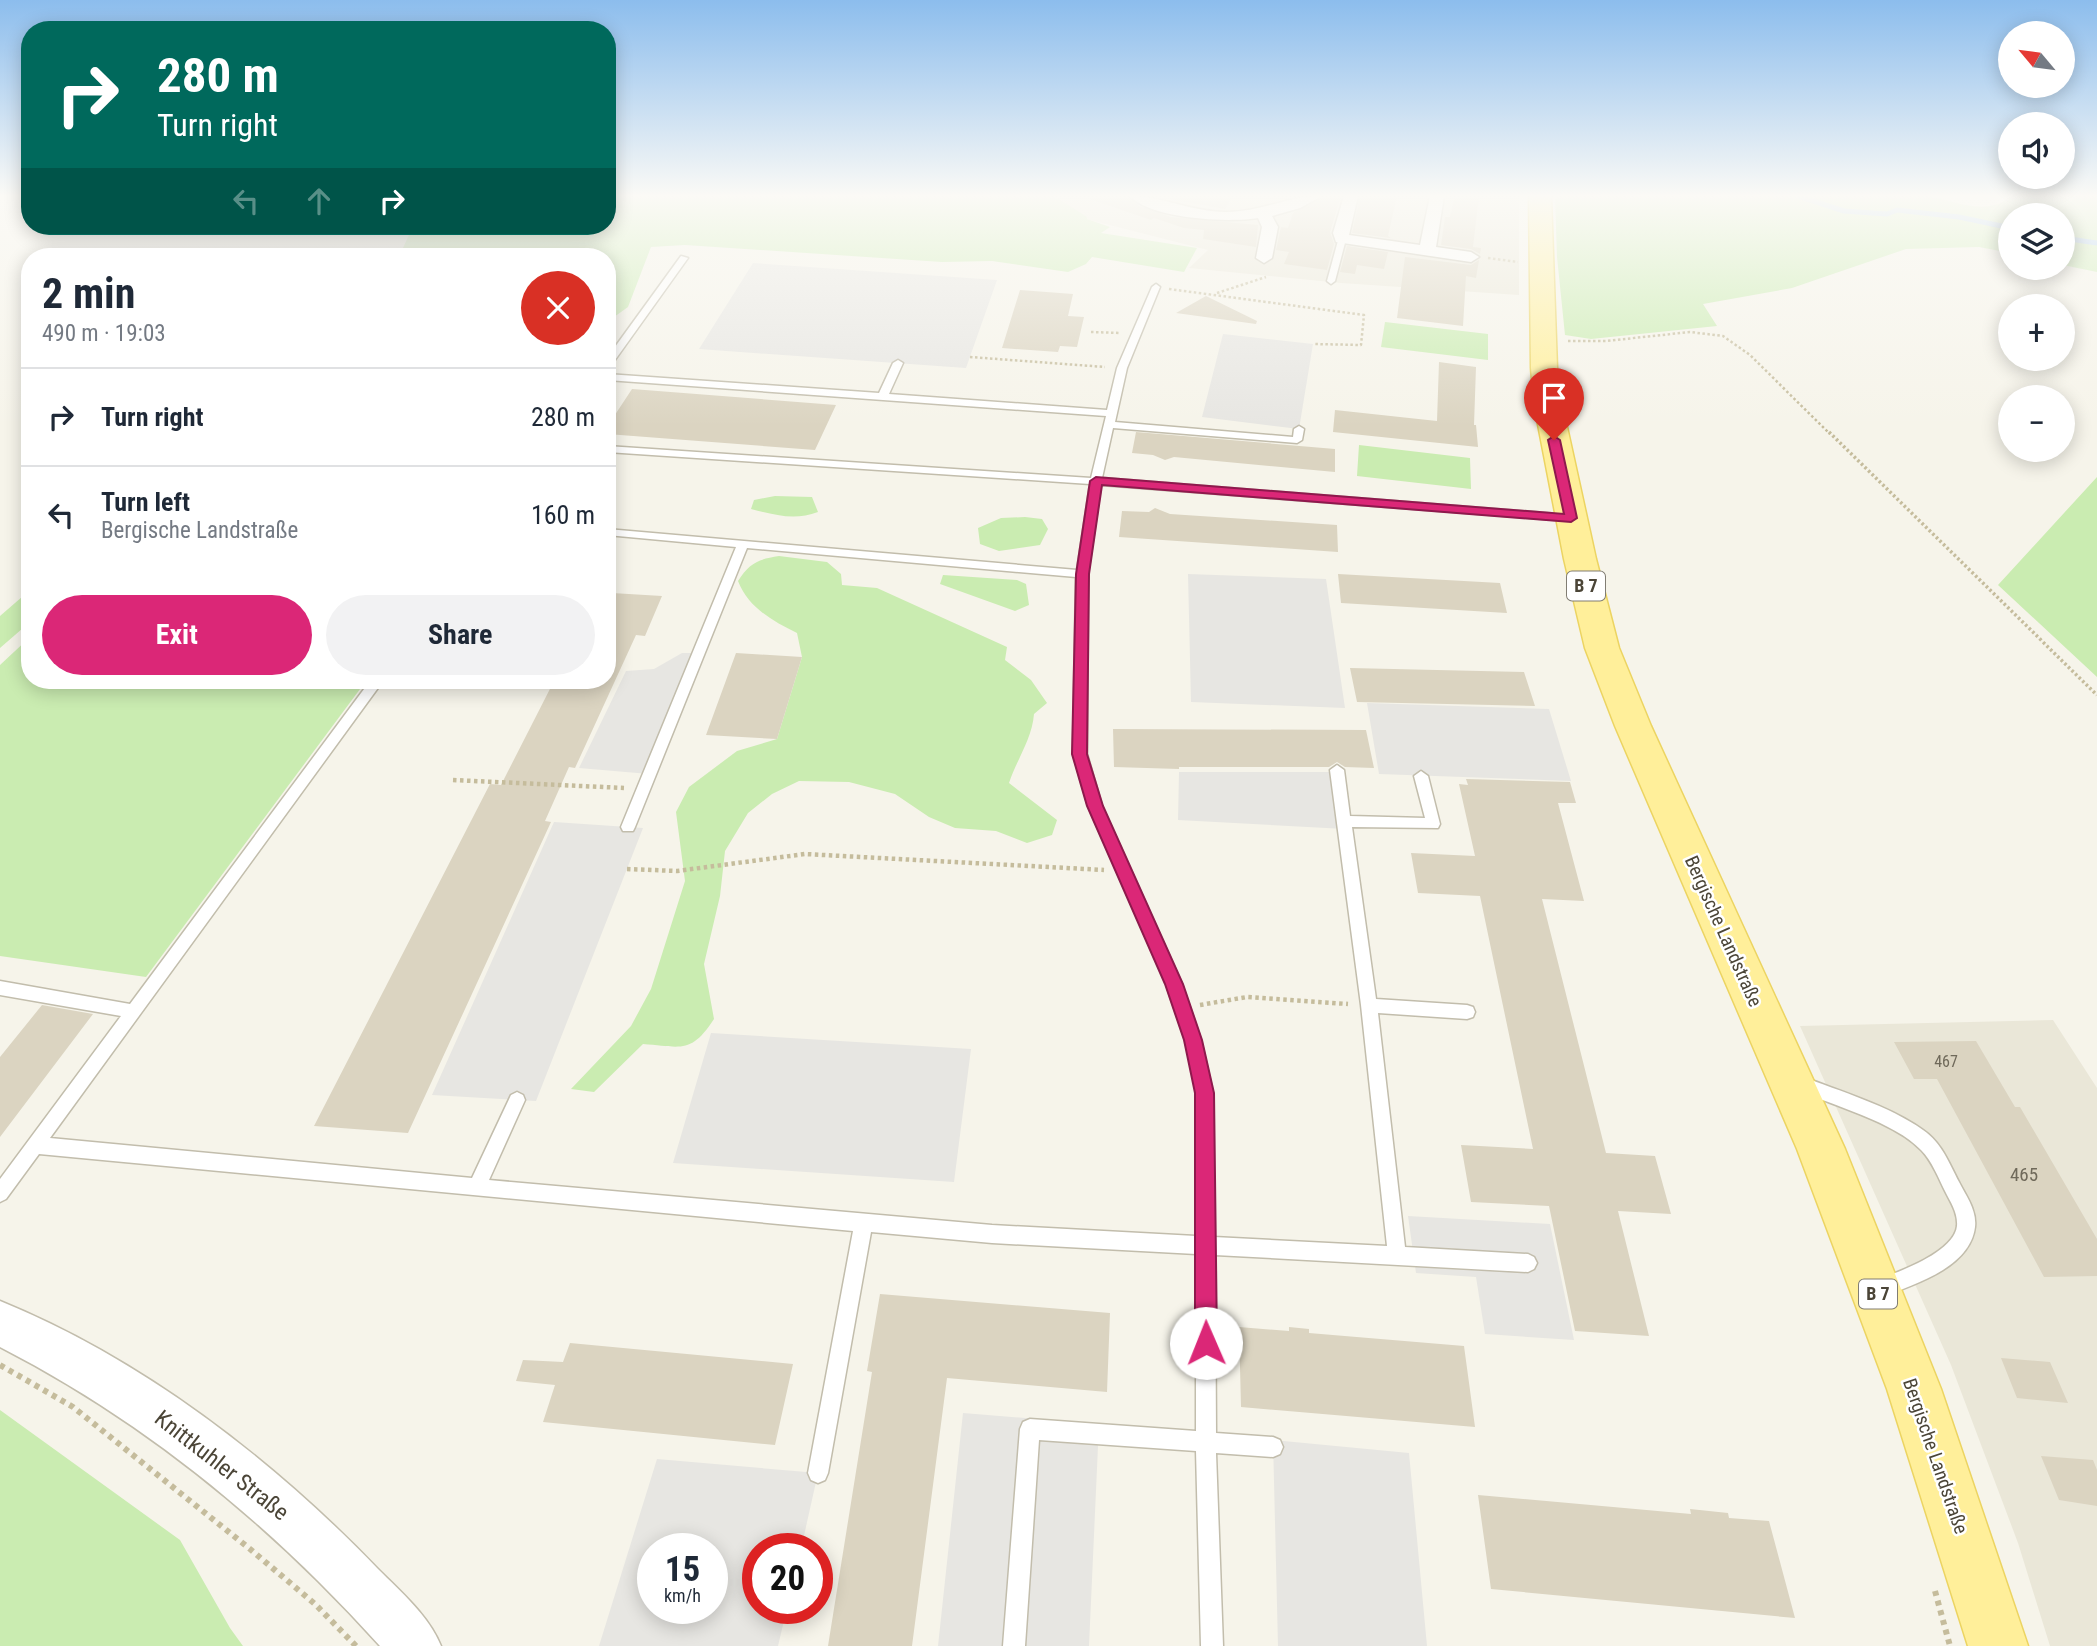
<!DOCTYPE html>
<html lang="en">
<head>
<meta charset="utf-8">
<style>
  :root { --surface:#fff; --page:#f2f2f3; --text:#1f2937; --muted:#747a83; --line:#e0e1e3; --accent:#db2777 }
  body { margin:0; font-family:"Roboto Condensed",sans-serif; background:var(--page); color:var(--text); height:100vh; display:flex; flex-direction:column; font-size:26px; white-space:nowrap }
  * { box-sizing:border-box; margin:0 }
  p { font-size:23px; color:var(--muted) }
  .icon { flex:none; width:38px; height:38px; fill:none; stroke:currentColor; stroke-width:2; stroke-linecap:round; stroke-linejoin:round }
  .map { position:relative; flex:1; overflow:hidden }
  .details { position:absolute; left:21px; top:248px; width:595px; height:441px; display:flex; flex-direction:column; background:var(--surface); border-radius:28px; box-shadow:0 4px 18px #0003 }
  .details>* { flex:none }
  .hud { position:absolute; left:21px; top:21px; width:595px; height:214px; border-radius:28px; box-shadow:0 4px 18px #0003; background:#00695c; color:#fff; overflow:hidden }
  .needle { width:46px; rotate:299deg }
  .fabs { position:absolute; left:1998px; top:21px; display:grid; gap:14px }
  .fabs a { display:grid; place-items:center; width:77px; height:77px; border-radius:50%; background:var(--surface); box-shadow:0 4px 18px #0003; font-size:35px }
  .speed { position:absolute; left:637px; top:1533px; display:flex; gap:14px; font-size:35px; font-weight:700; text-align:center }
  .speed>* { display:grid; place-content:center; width:91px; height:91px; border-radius:50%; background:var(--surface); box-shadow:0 4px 18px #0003; line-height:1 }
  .speed small { font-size:18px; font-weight:400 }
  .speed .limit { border:10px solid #d22; background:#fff; color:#111 }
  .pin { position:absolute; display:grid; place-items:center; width:60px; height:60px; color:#fff; margin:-72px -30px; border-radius:50% 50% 50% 0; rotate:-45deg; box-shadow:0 0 7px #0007 }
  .pin .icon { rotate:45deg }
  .me { position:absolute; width:77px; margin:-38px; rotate:359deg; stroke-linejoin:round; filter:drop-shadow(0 0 5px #0008) }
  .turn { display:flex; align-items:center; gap:24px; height:147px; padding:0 21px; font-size:32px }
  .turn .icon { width:91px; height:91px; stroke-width:2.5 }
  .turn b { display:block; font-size:49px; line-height:60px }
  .lanes { display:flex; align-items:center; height:66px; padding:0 21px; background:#0003; justify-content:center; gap:35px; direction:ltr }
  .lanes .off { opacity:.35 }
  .round { display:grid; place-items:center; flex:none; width:74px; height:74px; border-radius:37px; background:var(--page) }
  .overview { display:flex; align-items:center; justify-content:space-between; height:119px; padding:0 21px }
  h1 { font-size:42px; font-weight:700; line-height:52px }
  .cta { display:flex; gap:14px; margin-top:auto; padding:14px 21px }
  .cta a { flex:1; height:80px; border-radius:42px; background:var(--accent); color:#fff; font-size:28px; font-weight:700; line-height:80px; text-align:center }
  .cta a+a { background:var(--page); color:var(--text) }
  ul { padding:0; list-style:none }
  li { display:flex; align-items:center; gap:21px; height:98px; padding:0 21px; border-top:2px solid var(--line) }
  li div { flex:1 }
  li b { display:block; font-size:26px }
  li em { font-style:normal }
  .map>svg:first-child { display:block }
  .residential { fill:#eae7d8 }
  .green { fill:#caecb1 }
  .parking { fill:#e7e6e2; fill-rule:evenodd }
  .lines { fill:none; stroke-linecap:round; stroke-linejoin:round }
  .stream { stroke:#a3caf5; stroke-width:5 }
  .building { fill:#dbd4c1 }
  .service-casing { stroke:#c2bdac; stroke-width:3 }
  .minor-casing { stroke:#c2bdac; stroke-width:3 }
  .tertiary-casing { stroke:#c2bdac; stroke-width:3 }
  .primary-casing { stroke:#ecd462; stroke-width:3 }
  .path-far3 { stroke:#c5bc9c; stroke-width:2.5; stroke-dasharray:2.5 2.5; stroke-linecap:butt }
  .path-far2 { stroke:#c5bc9c; stroke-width:3.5; stroke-dasharray:2.5 2.5; stroke-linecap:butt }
  .path-far1 { stroke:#c5bc9c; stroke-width:4.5; stroke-dasharray:3.5 3.5; stroke-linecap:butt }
  .path { stroke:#c5bc9c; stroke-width:6; stroke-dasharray:5 5; stroke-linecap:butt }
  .service { fill:#fff; fill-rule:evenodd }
  .minor { fill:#fff; fill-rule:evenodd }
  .tertiary { fill:#fff; fill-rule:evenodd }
  .primary { fill:#ffef9a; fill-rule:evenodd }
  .route { fill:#db2777; stroke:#8e194d; stroke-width:2 }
  .labels { text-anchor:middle; stroke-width:5; stroke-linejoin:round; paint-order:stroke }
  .number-label { font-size:16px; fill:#6f695a }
  .shield { fill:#fff; stroke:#817d73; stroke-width:2 }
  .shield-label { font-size:18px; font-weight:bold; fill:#4b4537 }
  .street-label { font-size:19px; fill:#4b4537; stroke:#fff }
  .near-number-label { font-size:19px; fill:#6f695a }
  .near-street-label { font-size:23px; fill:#4b4537; stroke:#fff }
</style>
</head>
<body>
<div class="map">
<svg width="2097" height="1646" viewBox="0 0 2097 1646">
  <rect width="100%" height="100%" fill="#f6f4ea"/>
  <!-- residential -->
  <path class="residential" d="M1054,196H1519V295L1341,283L1189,268L1208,250L1086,219Z
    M2053,1020L2097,1088V1646H2050L2018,1543L1951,1365L1800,1026Z"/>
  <!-- green -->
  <path class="green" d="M607,196H1054L1087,217V219L1110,227L1101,233L1197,248L1184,272L1092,257L1086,264L1068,272L992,261L942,262L685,245L651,247L628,307L607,322V257H394L403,248L413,226H607Z
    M1555,196H1930C1961,203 1985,216 2014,196H2097V272L2063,265V215H2011V253L1979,247L1906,249L1792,288L1703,304L1717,326L1591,339L1565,335L1557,257Z
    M1385,322L1488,334V360L1381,347Z
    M1359,445L1470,458L1471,489L1357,476Z
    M2097,477V677L1998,585Z
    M775,496L812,497L818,512C795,521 774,515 751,509L754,500Z
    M1025,517L1042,519L1048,529L1040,545L999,551L980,544L978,528L1001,518Z
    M779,556L827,562L841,574L842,585L877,588L1007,647L1005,660L1031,680L1047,703L1034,714C1032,739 1017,759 1009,783L1057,820L1052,835L1027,843L996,831L955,828L929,817L895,794L849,782L799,781L772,794L748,813L725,851L720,896L704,964L714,1019C691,1054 682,1047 643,1044L594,1092L571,1089L631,1026L651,989L685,881L676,812L689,787L737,751L777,739L802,657L797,633C772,621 748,607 738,581C749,563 759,559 779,556Z
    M943,575L1017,580L1026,584L1029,605L1015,611L940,584Z
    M30,590V622L0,648V616Z
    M30,637V681H366L146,977L0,956V665Z
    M0,1410L180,1540L230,1628L243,1646H0Z"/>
  <!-- parking -->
  <path class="parking" d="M753,263L997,280L966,368L699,349Z
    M1223,334L1313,344L1299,429L1202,417Z
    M1188,574L1326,579L1345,708L1191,702Z
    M682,653H698L649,774L579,768L626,671L654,669Z
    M1367,703L1549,709L1571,781L1379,774Z
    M1179,772H1337L1345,829L1178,820Z
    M554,822L643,828L536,1101L432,1095Z
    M711,1033L971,1049L954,1182L673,1163Z
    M1408,1216L1550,1224L1574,1340L1485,1334L1476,1277L1416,1273Z
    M963,1413L1099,1424L1089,1646H938Z
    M1273,1440L1409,1453L1427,1646H1278Z
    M657,1459L818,1473L801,1549H758V1608H787L778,1646H599ZM653,1549H712V1608H653Z"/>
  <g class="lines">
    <!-- stream -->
    <path class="stream" d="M1798,196L1844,211L1887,214L1897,210L1959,217L2011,228
      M2063,238L2097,243"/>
  </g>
  <!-- building -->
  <path class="building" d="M1090,196H1128L1139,206L1171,217L1258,225L1256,247L1203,239L1204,230L1184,228L1154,218L1151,220L1090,199Z
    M1154,196H1233L1225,209Z
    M1324,196H1341L1330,232L1334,244L1327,270L1284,264L1289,252L1276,250L1281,227L1288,228L1293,213Z
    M1360,196H1397L1388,236L1391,238L1352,233Z
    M1458,196H1479L1473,247L1481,248L1480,254L1471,249L1441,245L1445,217H1450L1454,199H1457Z
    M1347,246L1388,252L1384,269L1357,265L1355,274L1340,272Z
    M1405,257L1471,265L1479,260L1476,278L1466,276L1463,326L1397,318Z
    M1020,290L1073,294L1068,316L1084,317L1077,347L1060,346L1058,352L1002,348Z
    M1206,296L1257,321L1256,324L1176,313Z
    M1439,362L1476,367L1474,425H1476L1478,447L1333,432L1335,410L1437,421Z
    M632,389L836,405L815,450L607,434V427Z
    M1136,432L1335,449V472L1174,457L1165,460L1153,455L1132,453Z
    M1155,508L1170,514L1337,525L1338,552L1119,537L1122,511L1149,512Z
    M1338,574L1500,583L1507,613L1341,603Z
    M612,593L662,596L645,636L636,635L575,768L569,767L545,821L551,822L408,1133L314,1126L490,784L501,785L554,681H607V603Z
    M736,653L802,657L777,739L706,735Z
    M1350,668L1524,672L1535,706L1357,702Z
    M1113,729L1366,730L1374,768L1345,767L1337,762L1329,767H1179V769L1114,767Z
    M1466,779L1570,782L1576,803H1558L1584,901L1542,899L1606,1153L1655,1156L1671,1214L1618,1211L1649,1336L1575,1331L1549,1206L1471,1202L1461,1145L1533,1149L1480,896L1418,893L1411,853L1475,856L1459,784L1468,785Z
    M42,1005L93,1014L0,1137V1057Z
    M1976,1041L2015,1107H2020L2097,1239V1276L2044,1277L1937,1079H1914L1894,1042Z
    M880,1294L1110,1313L1107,1392L947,1378L912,1646H828L872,1372L867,1371Z
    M1239,1327L1289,1331V1327L1309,1329V1333L1464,1346L1475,1427L1241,1407Z
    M570,1343L793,1364L775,1445L543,1422L555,1385L516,1381L523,1360L563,1362Z
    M2001,1358L2050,1362L2068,1403L2017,1398Z
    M2041,1456L2093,1460L2097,1470V1506L2059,1500Z
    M1478,1495L1691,1514L1690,1509L1728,1513L1729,1518L1769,1521L1795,1618L1491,1589Z"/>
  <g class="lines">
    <!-- service casing -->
    <g class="service-casing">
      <path id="service" d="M1339,237L1346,239L1335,281L1331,284L1327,281Z
        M681,256L688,258L610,367L607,368V358Z
        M1156,284L1160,287L1127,368L1115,422L1293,437L1294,429L1299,426L1304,429L1302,440L1297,443L1113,428L1102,478L1571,515L1577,518L1571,521L1101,485L1088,574L1087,754L1102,806L1182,984L1201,1040L1213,1093L1214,1237L1387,1246L1361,1005L1330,770L1337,765L1344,770L1350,816L1425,818L1414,776L1421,771L1428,776L1440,824L1438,828L1352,827L1376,999L1467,1005L1473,1007L1475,1012L1473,1017L1467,1019L1378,1013L1405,1247L1528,1254L1534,1257L1537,1263L1534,1269L1528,1272L1215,1255L1216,1433L1273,1437L1280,1440L1283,1447L1280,1454L1273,1457L1216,1453L1223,1646H1201L1196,1451L1039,1440L1025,1646H1003L1020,1429L1023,1422L1030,1419L1196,1431V1254L992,1243L871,1232L828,1473L825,1480L818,1483L811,1480L808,1473L853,1231L39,1154L6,1199L0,1202V1179L121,1016L0,995V981L130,1004L370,681H383L50,1138L472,1178L511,1095L517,1092L523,1095L525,1100L489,1180L992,1225L1196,1236L1197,1093L1185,1040L1166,984L1088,806L1073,754L1076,577L747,548L635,827L633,831H623L621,827L736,547L607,535V529L1077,570L1090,484L607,452V446L1091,478L1106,416L607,380V374L879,393L893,363L898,360L903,363L889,394L1107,410L1117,368L1152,287Z
        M1801,1076C1839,1091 1890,1106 1923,1130C1942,1143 1949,1163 1959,1182C1966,1196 1977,1210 1975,1227C1970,1268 1913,1285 1881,1297L1874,1295L1872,1288L1874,1281C1896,1273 1954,1253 1957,1226C1958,1213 1951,1203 1945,1191C1938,1177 1932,1161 1921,1150C1895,1122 1831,1105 1795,1089L1793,1084L1795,1079Z"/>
    </g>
    <!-- minor casing -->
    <g class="minor-casing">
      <path id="minor" d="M1130,196C1162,196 1192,212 1226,212C1261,212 1291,195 1322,196L1300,208L1272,216L1278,227L1272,258L1264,263L1256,258L1262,227L1258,218C1228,223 1151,219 1130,196Z
        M1344,196H1358L1349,235L1420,245L1430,196H1444L1436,247L1471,252L1479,257L1471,262L1336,242L1333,233Z"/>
    </g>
    <!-- tertiary casing -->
    <g class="tertiary-casing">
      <path id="tertiary" d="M0,1301C142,1359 272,1459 378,1569C401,1592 429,1616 441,1646H380C270,1524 146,1422 0,1347Z"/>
    </g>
    <!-- primary casing -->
    <g class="primary-casing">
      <path id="primary" d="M1529,196H1551L1557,368L1562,404L1596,559L1619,648L1651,726L1845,1149L1941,1389L2028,1646H1968L1887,1389L1797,1149L1615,726L1585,648L1564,559L1534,404L1531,368Z"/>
    </g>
    <!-- path-far3 -->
    <path class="path-far3" d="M1488,258L1518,262
      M1169,289L1364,315L1361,345L1313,344
      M1217,293L1266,277
      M1091,332L1121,333
      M1568,341H1606L1690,332L1723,336L1750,355L1830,434
      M970,357L1105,367"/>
    <!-- path-far2 -->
    <path class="path-far2" d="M1829,432L2097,695"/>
    <!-- path-far1 -->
    <path class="path-far1" d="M453,780L624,788
      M627,869L677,871L805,854L1104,870
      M1200,1005L1247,997L1348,1004"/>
    <!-- path -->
    <path class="path" d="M0,1365L73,1407L250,1549L315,1604L356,1646
      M1935,1591L1950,1646"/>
    <!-- service -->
    <use href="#service" class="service"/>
    <!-- minor -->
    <use href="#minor" class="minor"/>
    <!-- tertiary -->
    <use href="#tertiary" class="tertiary"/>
    <!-- primary -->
    <use href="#primary" class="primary"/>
  </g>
  <!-- sky -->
  <linearGradient id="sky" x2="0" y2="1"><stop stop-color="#8cbded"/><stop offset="0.46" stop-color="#fbfaf6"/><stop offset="1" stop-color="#fbfaf6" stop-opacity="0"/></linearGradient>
  <rect width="2097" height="426" fill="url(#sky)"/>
  <!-- route -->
  <path class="route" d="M1554,436L1560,440L1577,518L1571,522L1102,485L1089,574L1087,754L1103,806L1183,984L1202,1040L1214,1093L1217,1343L1213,1350L1206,1354L1198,1350L1195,1343V1093L1184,1040L1165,984L1087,806L1072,754L1076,574L1090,481L1096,477L1564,514L1548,440Z"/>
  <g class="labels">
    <!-- number labels -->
    <g class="number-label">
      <text x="1946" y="1067">467</text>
    </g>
    <!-- shield labels -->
    <g class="shield">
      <rect x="1567" y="571.5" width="38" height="29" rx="5"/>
      <rect x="1859" y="1279.5" width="38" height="29" rx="5"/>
    </g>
    <g class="shield-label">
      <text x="1586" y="592">B 7</text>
      <text x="1878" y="1300">B 7</text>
    </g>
    <!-- street labels -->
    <g class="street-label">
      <text transform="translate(1724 931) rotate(66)" y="7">Bergische Landstraße</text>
      <text transform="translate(1936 1456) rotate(71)" y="7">Bergische Landstraße</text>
    </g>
    <!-- near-number labels -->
    <g class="near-number-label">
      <text x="2024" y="1181">465</text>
    </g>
    <!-- near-street labels -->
    <g class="near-street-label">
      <text transform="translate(222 1465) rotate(38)" y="8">Knittkuhler Straße</text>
    </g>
  </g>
</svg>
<div class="fabs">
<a><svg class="needle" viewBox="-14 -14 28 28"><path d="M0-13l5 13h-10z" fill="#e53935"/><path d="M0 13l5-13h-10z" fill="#747a83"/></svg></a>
<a><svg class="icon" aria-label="sound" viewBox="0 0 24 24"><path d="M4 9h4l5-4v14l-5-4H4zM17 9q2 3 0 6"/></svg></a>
<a><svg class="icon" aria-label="layers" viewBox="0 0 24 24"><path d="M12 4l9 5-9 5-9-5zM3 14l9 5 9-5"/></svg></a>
<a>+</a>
<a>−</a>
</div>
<div class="speed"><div>15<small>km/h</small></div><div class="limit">20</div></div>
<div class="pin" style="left:1554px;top:440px;background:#d93025"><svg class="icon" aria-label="arrive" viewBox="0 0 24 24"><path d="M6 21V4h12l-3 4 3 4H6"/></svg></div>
<svg class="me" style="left:1206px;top:1343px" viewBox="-20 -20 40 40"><circle r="19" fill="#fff"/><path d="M0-13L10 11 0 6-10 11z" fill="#db2777"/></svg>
<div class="hud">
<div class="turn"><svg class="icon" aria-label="right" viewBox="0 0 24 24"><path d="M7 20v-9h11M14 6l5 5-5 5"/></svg><div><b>280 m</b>Turn right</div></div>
<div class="lanes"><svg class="icon off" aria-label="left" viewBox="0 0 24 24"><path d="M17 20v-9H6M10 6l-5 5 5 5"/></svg><svg class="icon off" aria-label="ahead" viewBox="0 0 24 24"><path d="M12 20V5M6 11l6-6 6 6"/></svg><svg class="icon" aria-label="right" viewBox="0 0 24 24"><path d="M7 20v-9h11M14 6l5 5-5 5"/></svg></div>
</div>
<section class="details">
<div class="overview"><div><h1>2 min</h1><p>490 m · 19:03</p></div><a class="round" style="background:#d93025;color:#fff"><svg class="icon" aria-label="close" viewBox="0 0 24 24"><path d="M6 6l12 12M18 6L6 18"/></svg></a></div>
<ul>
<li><svg class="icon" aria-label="right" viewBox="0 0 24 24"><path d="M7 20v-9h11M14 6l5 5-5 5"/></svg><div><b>Turn right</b></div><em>280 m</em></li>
<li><svg class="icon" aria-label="left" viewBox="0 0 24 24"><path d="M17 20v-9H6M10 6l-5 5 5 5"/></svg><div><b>Turn left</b><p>Bergische Landstraße</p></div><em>160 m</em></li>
</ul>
<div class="cta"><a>Exit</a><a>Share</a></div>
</section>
</div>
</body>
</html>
